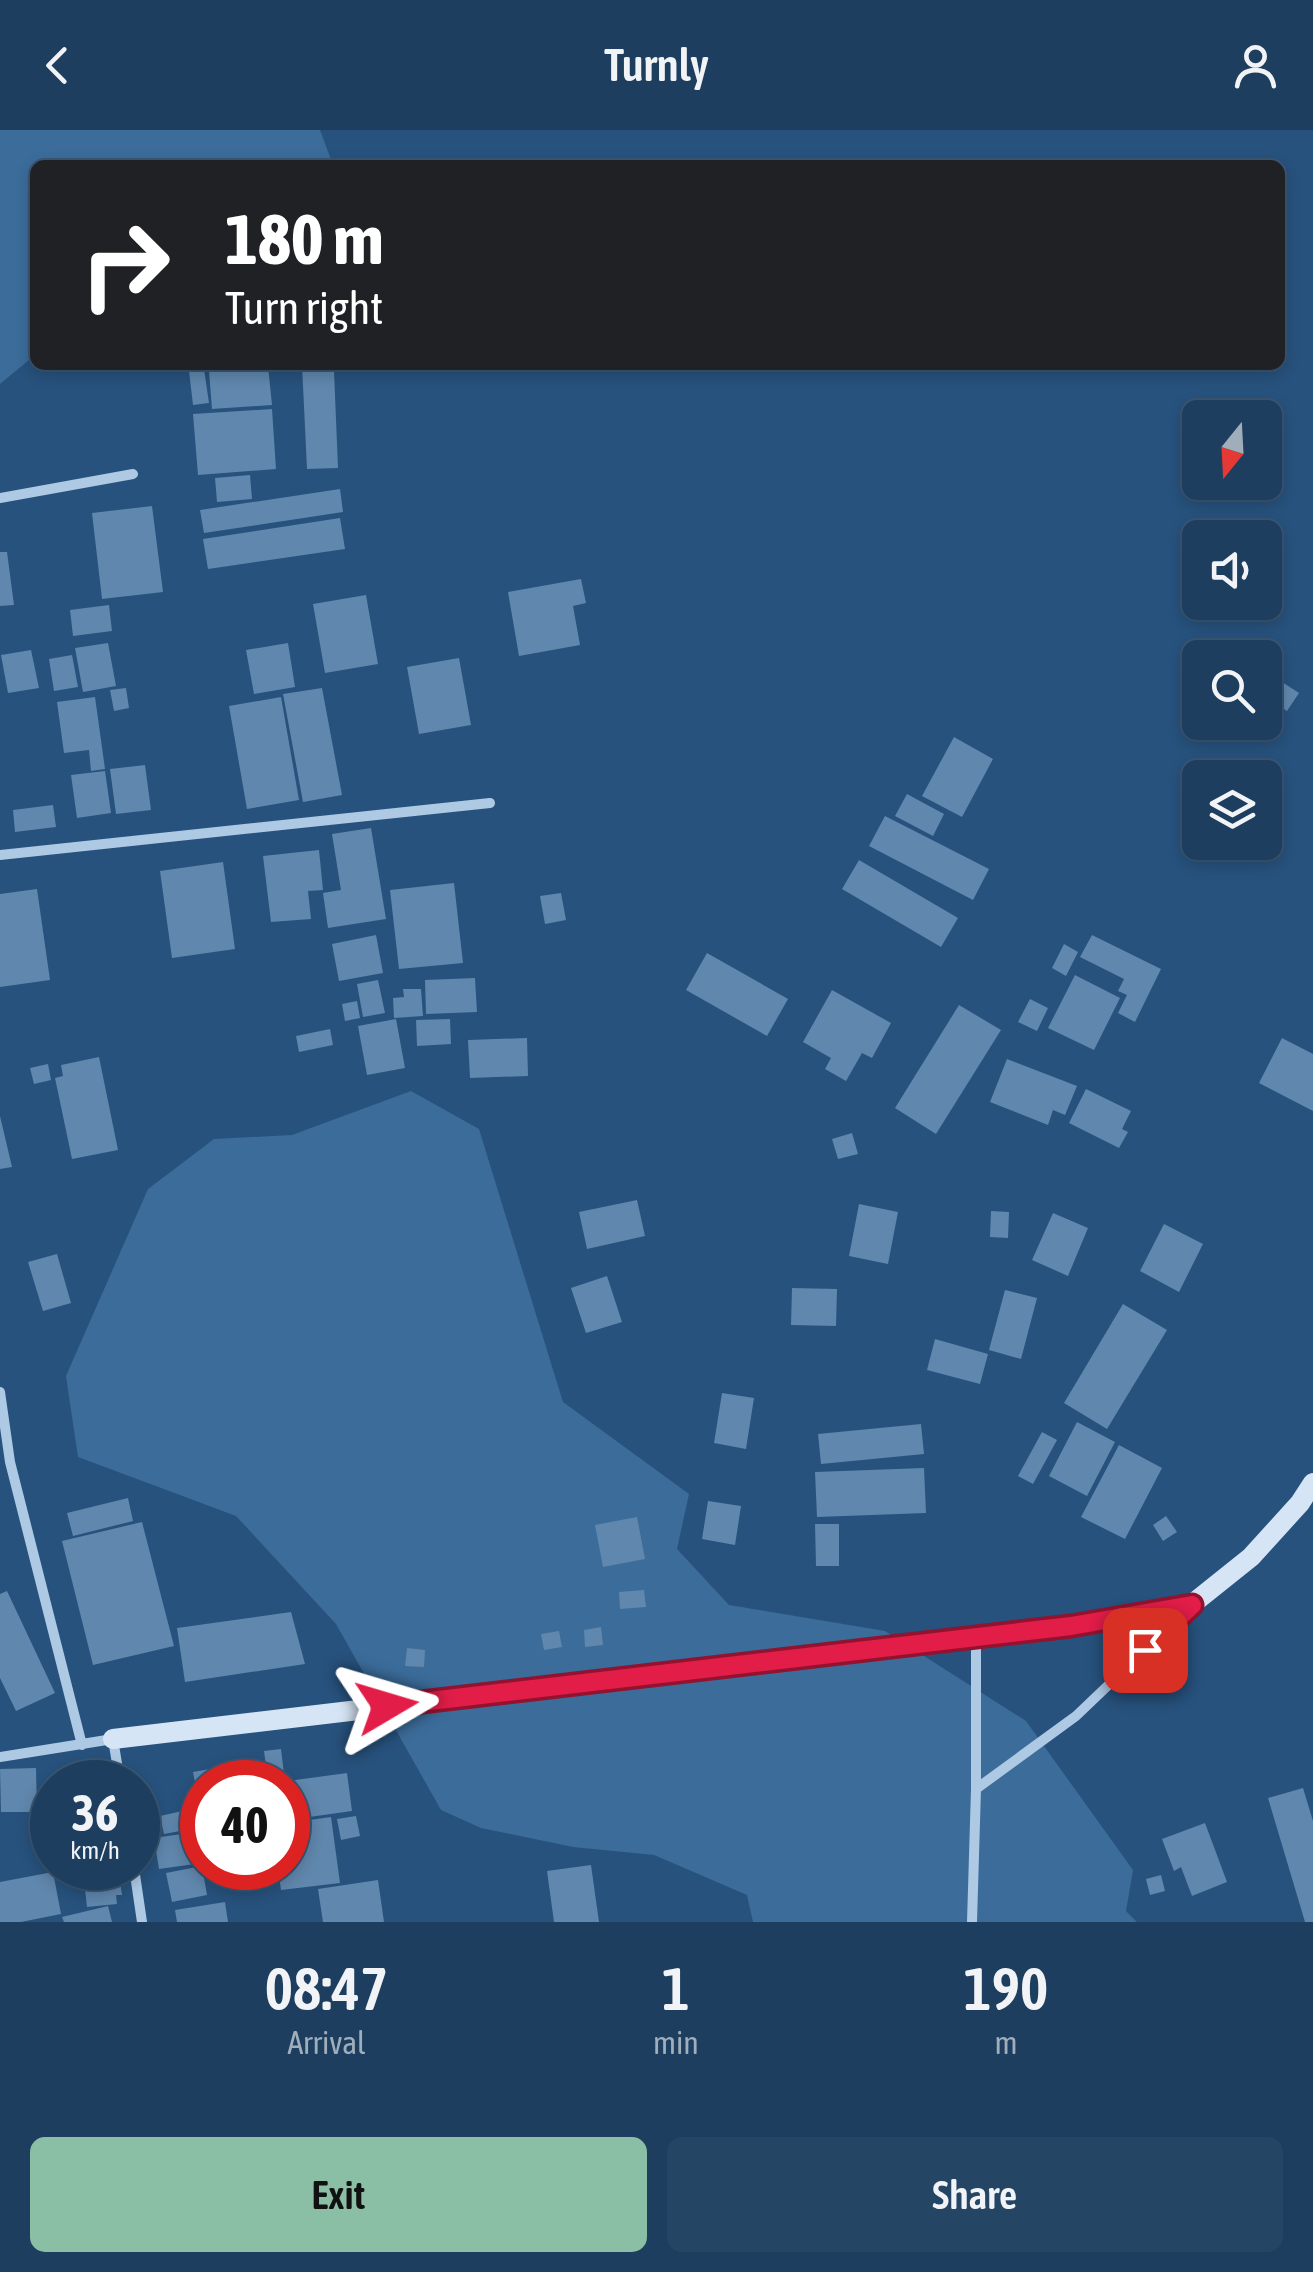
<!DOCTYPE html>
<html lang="en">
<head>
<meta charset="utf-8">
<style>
  :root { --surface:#1d3e5e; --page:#254564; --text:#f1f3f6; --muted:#a0aebc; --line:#3b5773; --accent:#8abfa5 }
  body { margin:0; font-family:"Asap Condensed",sans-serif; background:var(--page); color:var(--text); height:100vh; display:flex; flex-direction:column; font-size:38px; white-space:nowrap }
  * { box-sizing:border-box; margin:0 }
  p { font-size:32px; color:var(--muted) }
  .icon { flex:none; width:55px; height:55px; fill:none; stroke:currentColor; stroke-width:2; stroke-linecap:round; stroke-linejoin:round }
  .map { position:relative; height:1792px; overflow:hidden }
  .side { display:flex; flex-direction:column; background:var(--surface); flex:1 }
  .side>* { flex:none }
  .hud { position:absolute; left:30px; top:30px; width:1255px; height:210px; border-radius:15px; box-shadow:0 5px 15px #0003,0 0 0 2px var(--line); background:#202124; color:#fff; overflow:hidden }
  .needle { width:65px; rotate:198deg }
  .buttons { position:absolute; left:1182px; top:270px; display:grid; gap:20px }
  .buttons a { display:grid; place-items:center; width:100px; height:100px; border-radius:15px; background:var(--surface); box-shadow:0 5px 15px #0003,0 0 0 2px var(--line); font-size:50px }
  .speed { position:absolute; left:30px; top:1630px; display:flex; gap:20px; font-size:50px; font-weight:700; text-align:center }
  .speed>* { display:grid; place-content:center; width:130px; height:130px; border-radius:50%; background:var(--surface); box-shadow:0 5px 15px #0003,0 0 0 2px var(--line); line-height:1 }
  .speed small { font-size:25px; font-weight:400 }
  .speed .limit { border:15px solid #d22; background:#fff; color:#111 }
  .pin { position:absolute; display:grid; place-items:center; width:85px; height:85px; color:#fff; margin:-42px; border-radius:20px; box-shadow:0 5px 15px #0006 }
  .me { position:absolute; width:110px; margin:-55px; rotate:83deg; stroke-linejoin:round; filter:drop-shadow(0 0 8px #0008) }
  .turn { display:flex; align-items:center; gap:35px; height:210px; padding:0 30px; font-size:45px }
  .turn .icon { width:130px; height:130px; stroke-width:2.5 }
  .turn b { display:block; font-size:70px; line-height:85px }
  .eta { display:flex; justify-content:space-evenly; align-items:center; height:170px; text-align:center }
  .eta b { font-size:60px; font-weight:600; line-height:70px }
  .cta { display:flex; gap:20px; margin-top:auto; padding:20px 30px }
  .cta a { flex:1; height:115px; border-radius:15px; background:var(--accent); color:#111; font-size:40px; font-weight:600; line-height:115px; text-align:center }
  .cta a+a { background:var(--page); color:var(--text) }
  header { display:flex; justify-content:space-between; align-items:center; height:130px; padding:0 30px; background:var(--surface); font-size:45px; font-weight:600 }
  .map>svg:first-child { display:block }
  .green { fill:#3b6c9a }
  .building { fill:#6087ad }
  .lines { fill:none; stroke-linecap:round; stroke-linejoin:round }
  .street { stroke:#adc9e4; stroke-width:10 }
  .secondary { stroke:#d6e5f5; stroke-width:20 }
  .route-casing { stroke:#92132f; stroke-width:25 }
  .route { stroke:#e11d48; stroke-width:18 }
</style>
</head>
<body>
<header><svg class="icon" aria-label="back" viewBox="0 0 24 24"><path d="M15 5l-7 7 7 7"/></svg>Turnly<svg class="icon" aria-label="person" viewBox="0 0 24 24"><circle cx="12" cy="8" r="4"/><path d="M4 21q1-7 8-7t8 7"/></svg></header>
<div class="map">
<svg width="1313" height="1792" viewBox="0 0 1313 1792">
  <rect width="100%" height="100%" fill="#27527d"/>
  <!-- green -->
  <path class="green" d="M0,0H320L333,35H35V225L0,254Z
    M411,961L479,999L563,1272L689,1364L677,1419L729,1475L885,1501L1026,1591L1133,1740L1126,1781L1137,1792H753L747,1765L654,1725L573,1717L481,1698L441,1680L336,1494L236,1386L78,1327L66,1246L148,1059L214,1009L292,1005Z"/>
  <!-- building -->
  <path class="building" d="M302,235H326V242L334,241L338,338L307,339Z
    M268,236L272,275L212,279L209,241Z
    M204,239L209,273L193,275L189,241Z
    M272,279L276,339L198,345L193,284Z
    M250,345L252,369L217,372L215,348Z
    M340,359L343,382L204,403L200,380Z
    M152,376L163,462L102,469L92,383Z
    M340,388L345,419L208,439L203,409Z
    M0,422H7L14,475L0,476Z
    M581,449L586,473L573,476L580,515L519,526L508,462Z
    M366,465L378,534L325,543L313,474Z
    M109,475L112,501L73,506L70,480Z
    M108,513L116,556L83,562L75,518Z
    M288,513L295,557L254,564L246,520Z
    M31,520L39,558L8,563L1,525Z
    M72,525L78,557L54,561L49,529Z
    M459,528L471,595L419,604L407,537Z
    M1265,541L1299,563L1287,581L1265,567Z
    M126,558L129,578L114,581L110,560Z
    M322,558L342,665L303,672L283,564Z
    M95,567L105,639L91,641L89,620L64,623L57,572Z
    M281,567L299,670L247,679L229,576Z
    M954,607L993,629L962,687L922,666Z
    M145,635L151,680L116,684L110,639Z
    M105,641L111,683L77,688L71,645Z
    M907,664L944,684L933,706L895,686Z
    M53,675L56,697L15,702L13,680Z
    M885,686L989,739L973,770L869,716Z
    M371,698L386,789L328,798L323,763L341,760L332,704Z
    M319,720L323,760L308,761L311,789L271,792L263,726Z
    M859,730L958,788L941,817L842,759Z
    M223,732L235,819L172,828L160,741Z
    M454,753L463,833L399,839L390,760Z
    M37,759L50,850L0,857V764Z
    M561,763L566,790L545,794L540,766Z
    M376,805L383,843L339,851L332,814Z
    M1092,805L1161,839L1135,892L1118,883L1127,865L1118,861L1124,849L1080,827Z
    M1064,814L1078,822L1066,846L1052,838Z
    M707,823L788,869L767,906L686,860Z
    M1075,845L1120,868L1094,920L1048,898Z
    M475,848L477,882L426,884L425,850Z
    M378,850L385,883L363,887L357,854Z
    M403,859H421L423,886L394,888L393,868L404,867Z
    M832,860L891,893L872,928L862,923L846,951L825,939L831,928L803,912Z
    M1030,869L1048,878L1037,901L1018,892Z
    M357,871L360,888L345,891L342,874Z
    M959,875L1001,900L936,1004L895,978Z
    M396,889L405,938L367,945L358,896Z
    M450,889L451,914L417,916L416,890Z
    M330,899L333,915L299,922L296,906Z
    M527,908L528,946L470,948L468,910Z
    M1282,908L1313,924V981L1259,953Z
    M99,927L118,1020L72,1029L55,948L63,946L61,935Z
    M1007,929L1077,956L1065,985L1053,980L1048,995L990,972Z
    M48,934L51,950L34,954L30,938Z
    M1086,959L1131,981L1122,999L1128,1002L1119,1018L1069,993Z
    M0,986L12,1037L0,1039Z
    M852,1003L858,1024L838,1029L832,1009Z
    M637,1070L645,1106L587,1119L579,1082Z
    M859,1074L898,1082L888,1134L849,1126Z
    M991,1081L1009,1082L1008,1108L990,1107Z
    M1053,1083L1088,1098L1068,1146L1032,1130Z
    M1164,1094L1203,1114L1179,1162L1140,1141Z
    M57,1124L71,1173L43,1181L28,1132Z
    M607,1146L622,1192L586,1203L571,1158Z
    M792,1158L837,1159L836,1196L791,1195Z
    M1005,1160L1037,1168L1021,1229L989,1220Z
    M1123,1174L1167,1200L1107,1299L1064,1273Z
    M935,1209L988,1224L980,1254L927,1240Z
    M722,1263L754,1268L746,1319L714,1313Z
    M1077,1292L1115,1312L1087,1366L1049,1346Z
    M921,1294L924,1324L821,1334L818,1304Z
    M1042,1302L1057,1310L1033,1354L1018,1346Z
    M1119,1315L1162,1338L1125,1409L1081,1387Z
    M924,1338L926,1383L817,1387L815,1342Z
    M128,1368L133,1391L73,1406L67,1383Z
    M708,1371L741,1376L735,1415L702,1409Z
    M1166,1386L1177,1402L1163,1411L1153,1395Z
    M637,1387L645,1429L603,1437L595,1395Z
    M142,1392L174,1516L93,1535L62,1411Z
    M815,1394H839V1436H816Z
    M644,1460L646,1477L620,1479L619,1462Z
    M7,1461L55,1563L16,1581L0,1548V1464Z
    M291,1482L305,1534L185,1552L177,1498Z
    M601,1497L603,1515L585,1517L584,1500Z
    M559,1501L562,1517L544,1520L541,1504Z
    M407,1518L425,1520L424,1537L405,1536Z
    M281,1619L285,1652H268L264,1621Z
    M237,1634L240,1652H202L201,1684L193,1642Z
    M36,1638L37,1682H1L0,1639Z
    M347,1643L352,1681L288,1690V1651Z
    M1303,1658L1313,1691V1792H1305L1268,1668Z
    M187,1680L191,1699L164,1704L160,1686Z
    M356,1686L360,1706L341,1710L337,1689Z
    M331,1687L340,1753L281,1760L278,1738H288V1693Z
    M52,1691V1722L42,1724L37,1693Z
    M1205,1693L1227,1752L1192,1766L1181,1737L1174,1741L1162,1709Z
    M202,1701V1733L159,1739L154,1708Z
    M591,1735L599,1792H554L547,1741Z
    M202,1736L207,1765L172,1772L166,1743Z
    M113,1738L115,1752L120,1751L122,1765H116L117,1774L87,1777L83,1741Z
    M53,1742L61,1784L21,1792H0V1752Z
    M1161,1745L1165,1761L1150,1765L1146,1749Z
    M378,1750L384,1792H323L318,1759Z
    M225,1772L228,1792H177L175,1780Z
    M108,1776L112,1792H64L62,1787Z"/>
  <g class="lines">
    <!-- street -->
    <path class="street" d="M0,368L133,344
      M0,725L490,673
      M0,1262L10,1332L82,1615
      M0,1627L113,1609L120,1652
      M976,1659L1076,1586L1188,1479
      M134,1738L142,1792
      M972,1792L976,1659V1508"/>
    <!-- secondary -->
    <path class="secondary" d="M113,1609L1071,1496L1191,1475L1251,1427L1300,1373L1313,1353"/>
  </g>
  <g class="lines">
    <!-- route casing -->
    <g class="route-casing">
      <path id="route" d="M387,1576L1071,1496L1192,1475L1145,1520"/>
    </g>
    <!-- route -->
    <use href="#route" class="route"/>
  </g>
</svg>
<div class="buttons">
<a><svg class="needle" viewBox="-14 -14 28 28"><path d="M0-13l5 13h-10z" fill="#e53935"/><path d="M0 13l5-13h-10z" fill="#a0aebc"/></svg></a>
<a><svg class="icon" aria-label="sound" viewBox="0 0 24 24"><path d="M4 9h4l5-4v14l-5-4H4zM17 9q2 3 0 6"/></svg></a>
<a><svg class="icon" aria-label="search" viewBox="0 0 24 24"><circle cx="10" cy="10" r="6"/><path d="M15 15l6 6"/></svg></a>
<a><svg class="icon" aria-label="layers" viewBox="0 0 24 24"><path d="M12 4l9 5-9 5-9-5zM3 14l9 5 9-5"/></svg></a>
</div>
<div class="speed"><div>36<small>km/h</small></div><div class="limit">40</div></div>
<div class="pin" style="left:1145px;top:1520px;background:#d93025"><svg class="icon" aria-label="arrive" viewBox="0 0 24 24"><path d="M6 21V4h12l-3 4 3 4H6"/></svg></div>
<svg class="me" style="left:387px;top:1576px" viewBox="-20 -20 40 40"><path d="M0-17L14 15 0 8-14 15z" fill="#e11d48" stroke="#fff" stroke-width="4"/></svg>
<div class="hud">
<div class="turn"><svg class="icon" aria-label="right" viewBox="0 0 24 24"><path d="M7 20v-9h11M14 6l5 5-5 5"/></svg><div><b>180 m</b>Turn right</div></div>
</div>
</div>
<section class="side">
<div class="eta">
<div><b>08:47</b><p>Arrival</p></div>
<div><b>1</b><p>min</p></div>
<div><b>190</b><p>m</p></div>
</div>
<div class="cta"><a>Exit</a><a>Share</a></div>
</section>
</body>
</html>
